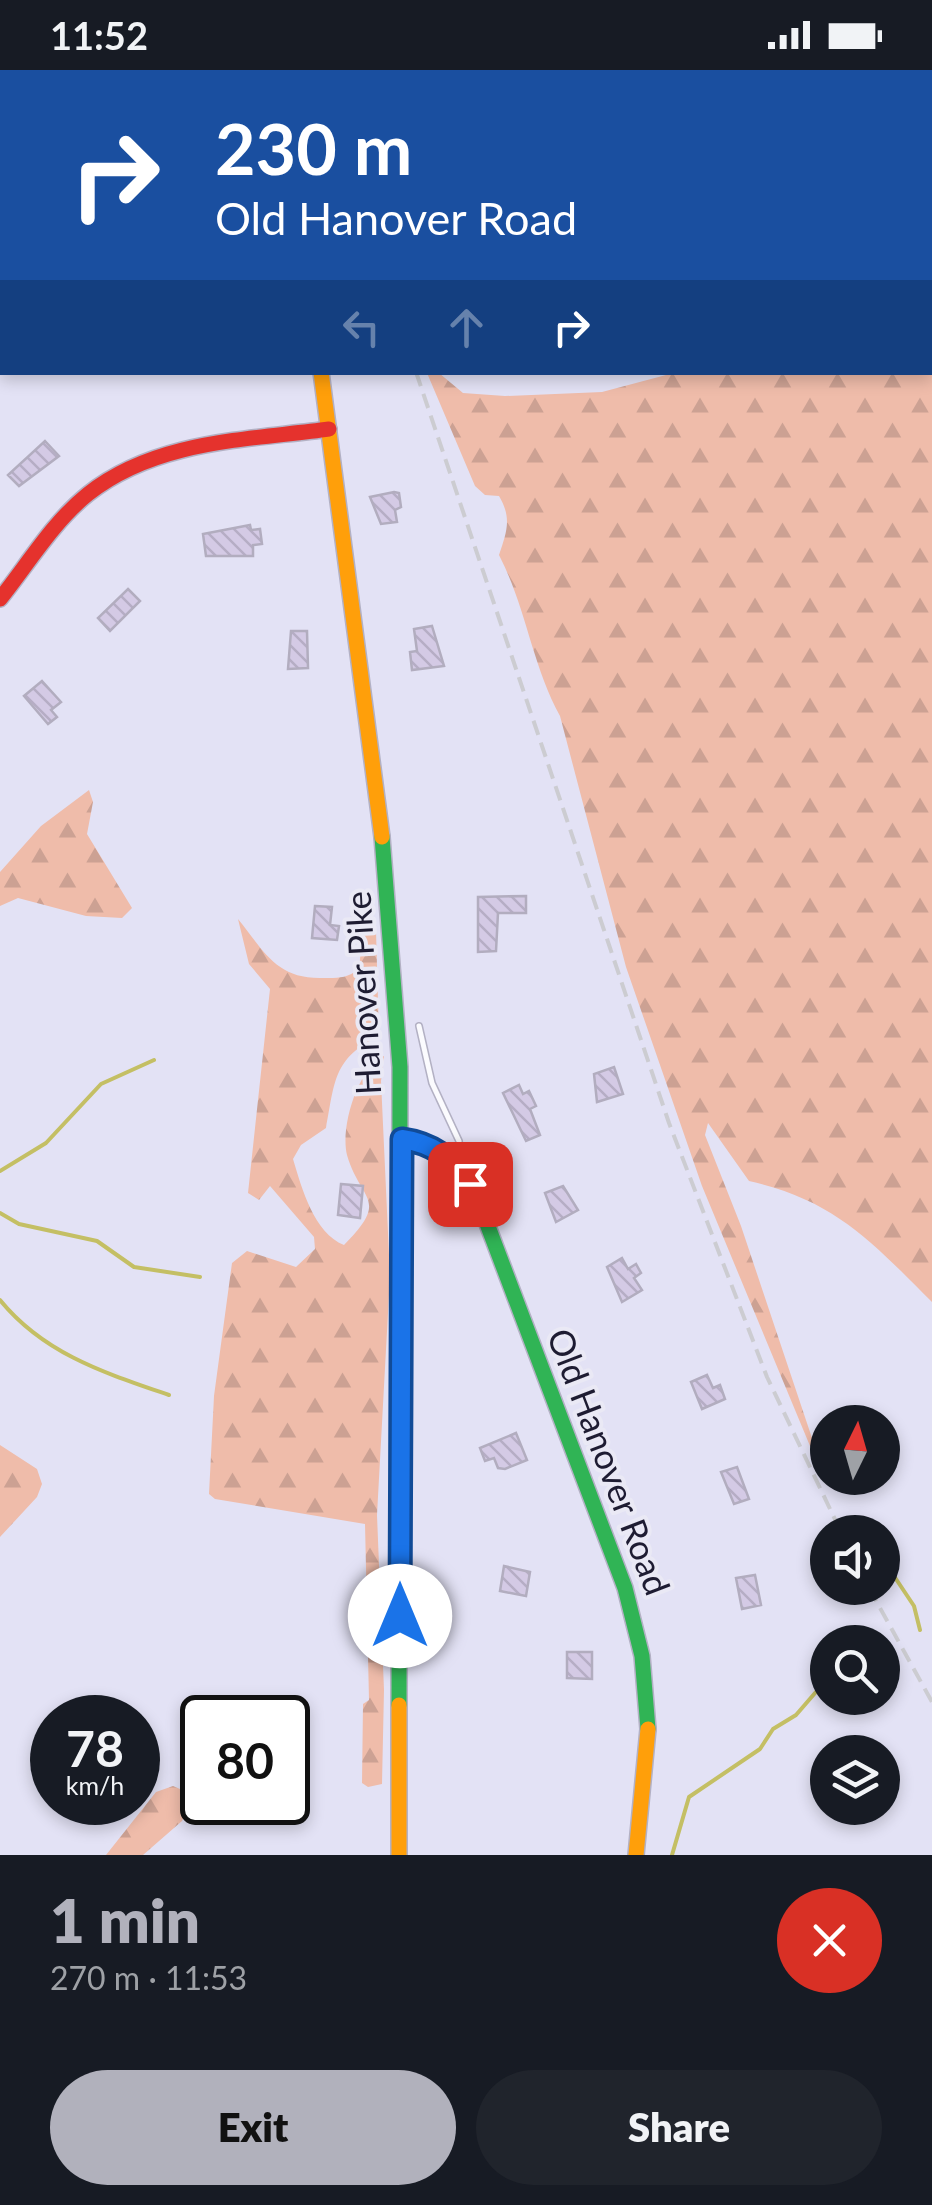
<!DOCTYPE html>
<html lang="en">
<head>
<meta charset="utf-8">
<style>
  :root { --surface:#171b24; --page:#20242c; --text:#f1f3f6; --muted:#9ea1a6; --accent:#b1b1bc }
  body { margin:0; font-family:Lato,sans-serif; background:var(--page); color:var(--text); height:100vh; display:flex; flex-direction:column; font-size:38px; white-space:nowrap }
  * { box-sizing:border-box; margin:0 }
  p { font-size:32px; color:var(--muted) }
  .icon { flex:none; width:55px; height:55px; fill:none; stroke:currentColor; stroke-width:2; stroke-linecap:round; stroke-linejoin:round }
  .map { position:relative; height:1785px; overflow:hidden }
  .drawer { display:flex; flex-direction:column; background:var(--surface); flex:1 }
  .drawer>* { flex:none }
  .banner { position:absolute; left:0px; top:0px; width:932px; height:305px; box-shadow:0 5px 15px #0003; background:#1a4fa0; color:#fff; overflow:hidden }
  .needle { width:65px; rotate:5deg }
  .fabs { position:absolute; left:810px; top:1335px; display:grid; gap:20px }
  .fabs a { display:grid; place-items:center; width:90px; height:90px; border-radius:50%; background:var(--surface); box-shadow:0 5px 15px #0003; font-size:50px }
  .speed { position:absolute; left:30px; top:1625px; display:flex; gap:20px; font-size:50px; font-weight:700; text-align:center }
  .speed>* { display:grid; place-content:center; width:130px; height:130px; border-radius:50%; background:var(--surface); box-shadow:0 5px 15px #0003; line-height:1 }
  .speed small { font-size:25px; font-weight:400 }
  .speed .limit { border:5px solid #111; border-radius:15px; background:#fff; color:#111 }
  .pin { position:absolute; display:grid; place-items:center; width:85px; height:85px; color:#fff; margin:-42px; border-radius:20px; box-shadow:0 5px 15px #0006 }
  .me { position:absolute; width:110px; margin:-55px; rotate:0deg; stroke-linejoin:round; filter:drop-shadow(0 0 8px #0008) }
  .turn { display:flex; align-items:center; gap:35px; height:210px; padding:0 50px; font-size:45px }
  .turn .icon { width:130px; height:130px; stroke-width:2.5 }
  .turn b { display:block; font-size:70px; line-height:85px }
  .lanes { display:flex; align-items:center; height:95px; padding:0 50px; background:#0003; justify-content:center; gap:50px; direction:ltr }
  .lanes .off { opacity:.35 }
  .round { display:grid; place-items:center; flex:none; width:105px; height:105px; border-radius:52px; background:var(--page) }
  .head { display:flex; align-items:center; justify-content:space-between; height:170px; padding:0 50px }
  h1 { font-size:60px; font-weight:800; line-height:75px; color:var(--accent) }
  .button { display:flex; gap:20px; margin-top:auto; padding:20px 50px }
  .button a { flex:1; height:115px; border-radius:60px; background:var(--accent); color:#111; font-size:40px; font-weight:800; line-height:115px; text-align:center }
  .button a+a { background:var(--page); color:var(--text) }
  .status { display:flex; justify-content:space-between; align-items:center; height:70px; padding:0 50px; background:var(--surface); direction:ltr }
  .status svg { height:28px; fill:currentColor }
  .map>svg:first-child { display:block }
  .forest { fill:url(#forest-firs) }
  .lines { fill:none; stroke-linecap:round; stroke-linejoin:round }
  .stream { stroke:#c4bf64; stroke-width:4 }
  .building { fill:url(#building-back-hatch); stroke:#b2adbf; stroke-width:2.5 }
  .lane-casing { stroke:#b3b1c4; stroke-width:8 }
  .fast-casing { stroke:#b3b1c4; stroke-width:18 }
  .slow-casing { stroke:#b3b1c4; stroke-width:18 }
  .jam-casing { stroke:#b3b1c4; stroke-width:18 }
  .lane { stroke:#fbfbfe; stroke-width:5 }
  .fast { stroke:#30b455; stroke-width:15 }
  .slow { stroke:#ff9f0a; stroke-width:15 }
  .jam { stroke:#e5322d; stroke-width:15 }
  .rail { stroke:#ccccd1; stroke-width:4; stroke-dasharray:15 8; stroke-linecap:butt }
  .route-casing { stroke:#114b97; stroke-width:25 }
  .route { stroke:#1a73e8; stroke-width:18 }
  .labels { text-anchor:middle; stroke-width:8; stroke-linejoin:round; paint-order:stroke }
  .street-label { font-size:35px; fill:#1e1c32; stroke:#eae9f5 }
</style>
</head>
<body>
<div class="status"><b>11:52</b><svg viewBox="0 0 49 12"><path d="M0 12V9h3v3zM5 12V6h3v6zM10 12V3h3v9zM15 12V0h3v12zM26 1h20v11H26zM47 4h2v5h-2z"/></svg></div>
<div class="map">
<svg width="932" height="1785" viewBox="0 0 932 1785">
  <defs>
    <pattern id="forest-firs" width="22" height="20" patternUnits="userSpaceOnUse" patternTransform="scale(2.5)"><rect width="22" height="20" fill="#efbcaa"/><path d="M5 1l3.5 6h-7zM16 11l3.5 6h-7z" fill="#cca193"/></pattern>
    <pattern id="building-back-hatch" width="6" height="6" patternUnits="userSpaceOnUse" patternTransform="scale(2.5)"><rect width="6" height="6" fill="#d4cae5"/><path d="M-1 5l2 2M0 0l6 6M5-1l2 2" fill="none" stroke="#b6adc5"/></pattern>
  </defs>
  <rect width="100%" height="100%" fill="#e3e2f5"/>
  <!-- forest -->
  <path class="forest" d="M932,279V1232C872,1172 835,1130 749,1111L708,1053L705,1065L741,1156L814,1374L810,1376L702,1116L626,897L560,646C532,595 526,537 499,485C507,461 512,448 499,426L485,425L475,416L427,303H439L463,323L505,326L602,322L666,305L930,302Z
    M89,720L93,732L87,764L132,838L122,848L86,846L18,828L0,836V802L41,756Z
    M238,849C264,881 276,909 322,908C337,908 346,909 359,899L363,859L376,861L379,966C333,988 335,1012 326,1058L301,1075L293,1089C302,1119 314,1163 344,1175C391,1128 360,1131 347,1085C340,1057 358,998 384,986L381,1011L390,1206L377,1445L384,1620L382,1714L368,1717L362,1713L363,1634L369,1630L365,1454L215,1429L209,1424L214,1326L232,1193L247,1181L296,1197L315,1179L314,1167L270,1116L259,1130L248,1123L270,919L249,894Z
    M0,1375L37,1399L42,1414L37,1427L0,1467Z
    M173,1716L187,1722L191,1732L182,1751L143,1785H106L156,1722Z"/>
  <g class="lines">
    <!-- stream -->
    <path class="stream" d="M0,1101L46,1073L101,1014L154,990
      M0,1143L19,1154L97,1171L134,1197L200,1207
      M0,1230C44,1284 105,1303 169,1325
      M890,1500L914,1536L920,1560
      M863,1572L866,1570
      M672,1785L689,1727L760,1679L773,1659L796,1645L828,1608"/>
  </g>
  <!-- building -->
  <path class="building" d="M45,371L59,386L19,416L8,405Z
    M394,422L399,423L401,437L395,440L397,452L381,454L370,427Z
    M250,455L251,460L260,459L262,474L253,475V486H206L203,464Z
    M128,519L140,531L110,561L98,548Z
    M432,556L444,596L412,600L410,582L417,581L414,559Z
    M291,561H307L308,598L288,599Z
    M42,611L61,632L51,640L57,647L48,654L24,626Z
    M526,826V843H498L496,881L478,882V827Z
    M315,836L332,837L330,855L339,856L337,870L312,868Z
    M614,997L623,1024L597,1032L594,1004Z
    M519,1015L523,1024L529,1021L536,1036L530,1039L540,1065L526,1071L503,1023Z
    M341,1114L363,1116L360,1148L338,1145Z
    M563,1116L578,1140L556,1152L545,1123Z
    M622,1188L628,1199L636,1194L641,1203L634,1208L642,1220L622,1232L607,1197Z
    M707,1305L713,1318L720,1315L725,1329L702,1339L691,1312Z
    M516,1363L527,1390L505,1399L498,1398L494,1388L485,1391L480,1378Z
    M737,1397L749,1429L734,1434L721,1402Z
    M504,1496L530,1502L526,1526L500,1521Z
    M755,1505L761,1535L742,1539L736,1508Z
    M567,1582H592V1609L567,1608Z"/>
  <g class="lines">
    <!-- lane casing -->
    <g class="lane-casing">
      <path id="lane" d="M419,956L432,1013L459,1071"/>
    </g>
    <!-- fast casing -->
    <g class="fast-casing">
      <path id="fast" d="M280,0V2
        M382,767L400,997L399,1635
        M402,1069C439,1077 460,1097 478,1130L625,1518L642,1586L648,1659"/>
    </g>
    <!-- slow casing -->
    <g class="slow-casing">
      <path id="slow" d="M321,302L382,767
        M399,1785V1635
        M636,1785L648,1659"/>
    </g>
    <!-- jam casing -->
    <g class="jam-casing">
      <path id="jam" d="M0,529C28,494 53,452 88,424C156,370 248,370 329,359"/>
    </g>
    <!-- lane -->
    <use href="#lane" class="lane"/>
    <!-- fast -->
    <use href="#fast" class="fast"/>
    <!-- slow -->
    <use href="#slow" class="slow"/>
    <!-- jam -->
    <use href="#jam" class="jam"/>
    <!-- rail -->
    <path class="rail" d="M324,0L325,2
      M416,302L669,1053L767,1307L841,1462
      M869,1518L932,1632"/>
  </g>
  <g class="lines">
    <!-- route casing -->
    <g class="route-casing">
      <path id="route" d="M400,1546L402,1069C432,1073 453,1088 470,1114"/>
    </g>
    <!-- route -->
    <use href="#route" class="route"/>
  </g>
  <g class="labels">
    <!-- street labels -->
    <g class="street-label">
      <text transform="translate(364 923) rotate(-93)" y="12">Hanover Pike</text>
      <text transform="translate(608 1392) rotate(69)" y="12">Old Hanover Road</text>
    </g>
  </g>
</svg>
<div class="fabs">
<a><svg class="needle" viewBox="-14 -14 28 28"><path d="M0-13l5 13h-10z" fill="#e53935"/><path d="M0 13l5-13h-10z" fill="#9ea1a6"/></svg></a>
<a><svg class="icon" aria-label="sound" viewBox="0 0 24 24"><path d="M4 9h4l5-4v14l-5-4H4zM17 9q2 3 0 6"/></svg></a>
<a><svg class="icon" aria-label="search" viewBox="0 0 24 24"><circle cx="10" cy="10" r="6"/><path d="M15 15l6 6"/></svg></a>
<a><svg class="icon" aria-label="layers" viewBox="0 0 24 24"><path d="M12 4l9 5-9 5-9-5zM3 14l9 5 9-5"/></svg></a>
</div>
<div class="speed"><div>78<small>km/h</small></div><div class="limit">80</div></div>
<div class="pin" style="left:470px;top:1114px;background:#d93025"><svg class="icon" aria-label="arrive" viewBox="0 0 24 24"><path d="M6 21V4h12l-3 4 3 4H6"/></svg></div>
<svg class="me" style="left:400px;top:1546px" viewBox="-20 -20 40 40"><circle r="19" fill="#fff"/><path d="M0-13L10 11 0 6-10 11z" fill="#1a73e8"/></svg>
<div class="banner">
<div class="turn"><svg class="icon" aria-label="right" viewBox="0 0 24 24"><path d="M7 20v-9h11M14 6l5 5-5 5"/></svg><div><b>230 m</b>Old Hanover Road</div></div>
<div class="lanes"><svg class="icon off" aria-label="left" viewBox="0 0 24 24"><path d="M17 20v-9H6M10 6l-5 5 5 5"/></svg><svg class="icon off" aria-label="ahead" viewBox="0 0 24 24"><path d="M12 20V5M6 11l6-6 6 6"/></svg><svg class="icon" aria-label="right" viewBox="0 0 24 24"><path d="M7 20v-9h11M14 6l5 5-5 5"/></svg></div>
</div>
</div>
<section class="drawer">
<div class="head"><div><h1>1 min</h1><p>270 m · 11:53</p></div><a class="round" style="background:#d93025;color:#fff"><svg class="icon" aria-label="close" viewBox="0 0 24 24"><path d="M6 6l12 12M18 6L6 18"/></svg></a></div>
<div class="button"><a>Exit</a><a>Share</a></div>
</section>
</body>
</html>
